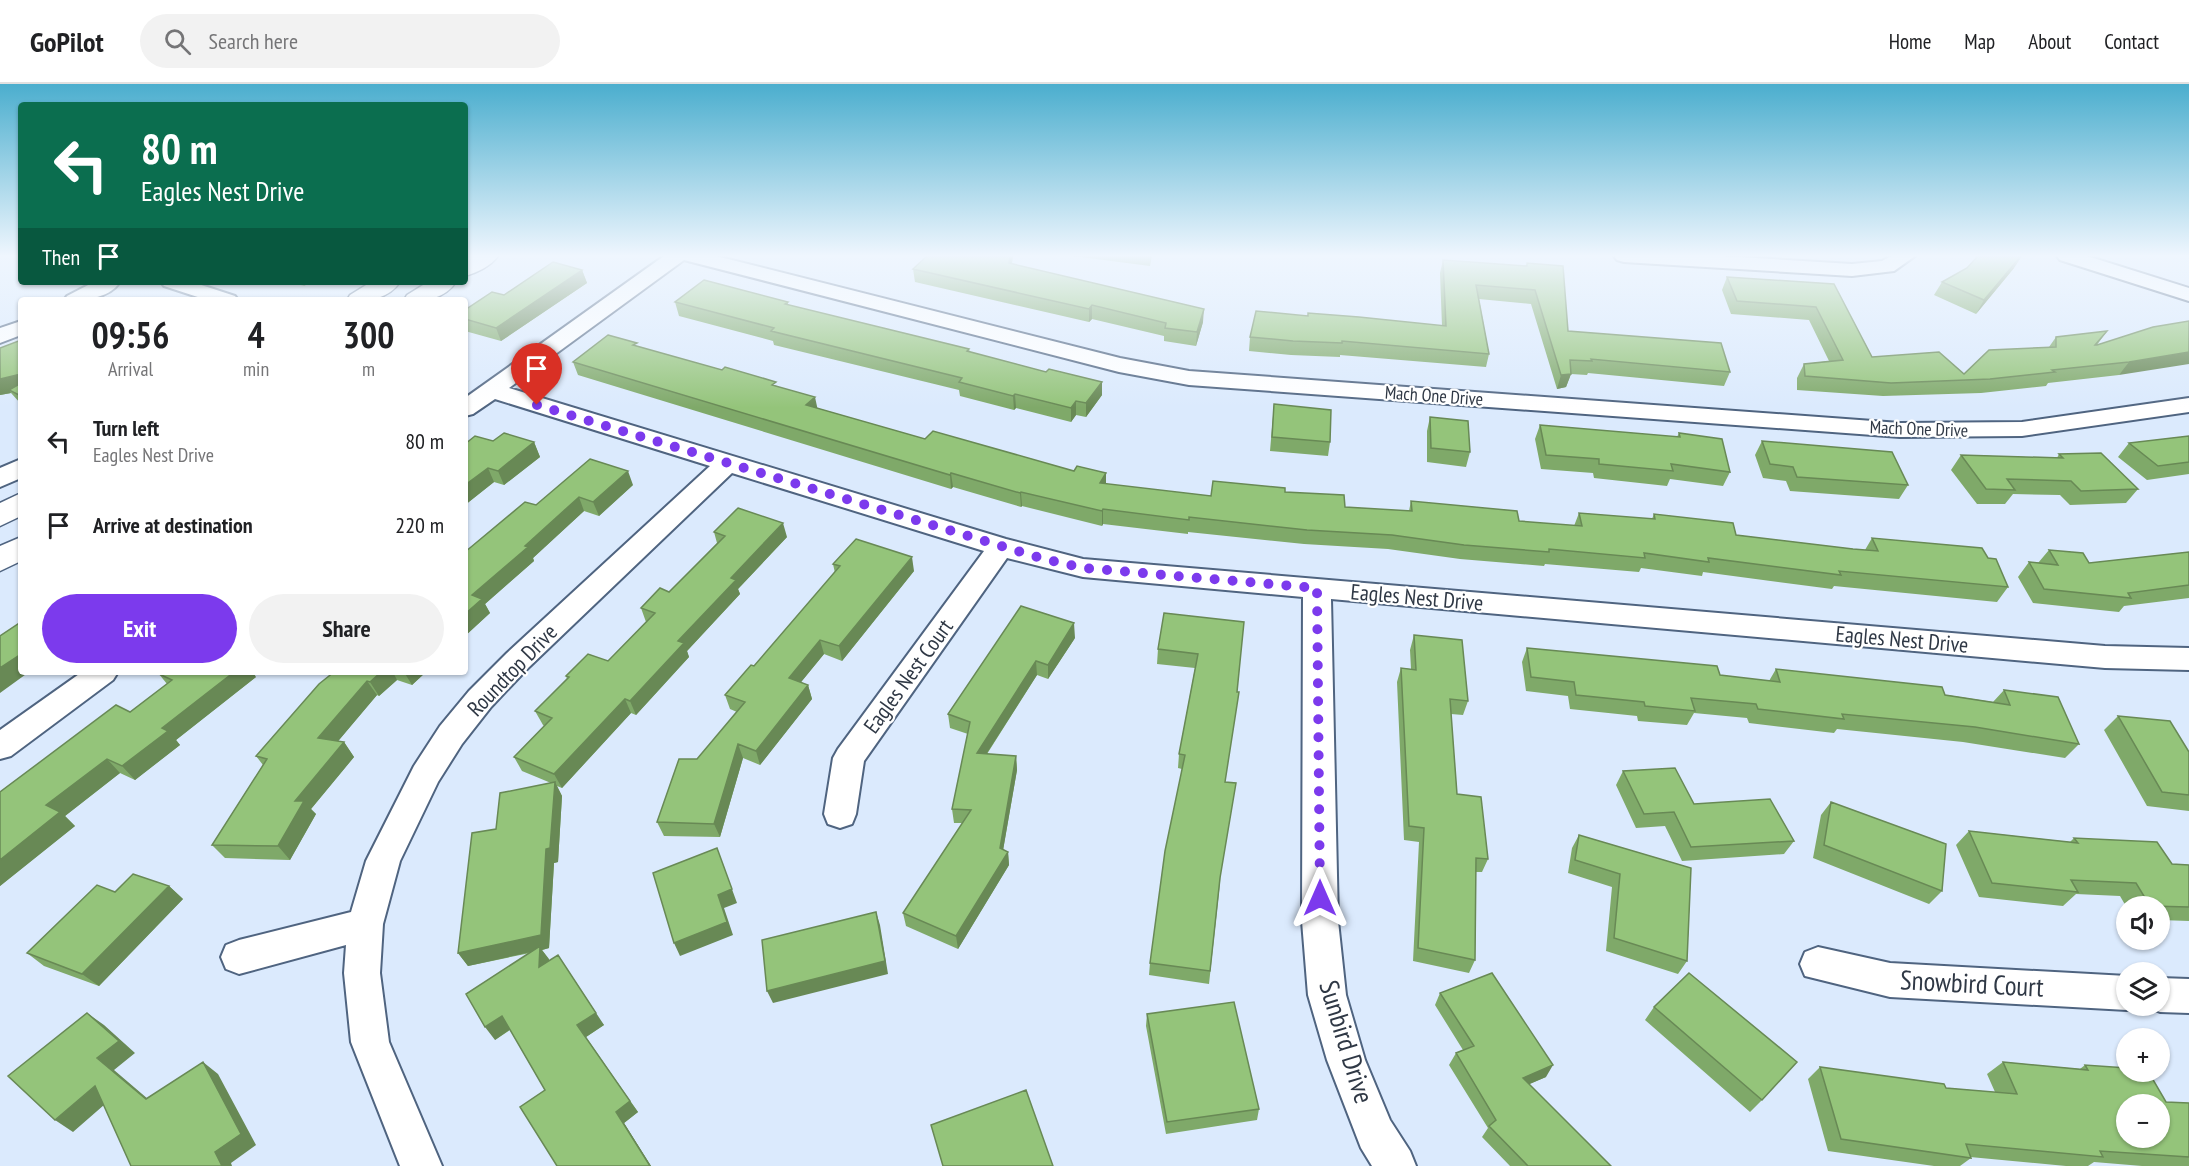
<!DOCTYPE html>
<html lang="en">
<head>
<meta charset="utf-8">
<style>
  :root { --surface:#fff; --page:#f2f2f2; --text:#202124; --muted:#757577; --line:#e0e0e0; --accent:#7c3aed }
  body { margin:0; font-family:"PT Sans Narrow",sans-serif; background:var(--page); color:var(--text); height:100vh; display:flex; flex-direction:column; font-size:22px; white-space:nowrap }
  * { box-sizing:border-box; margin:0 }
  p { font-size:20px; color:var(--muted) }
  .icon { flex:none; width:33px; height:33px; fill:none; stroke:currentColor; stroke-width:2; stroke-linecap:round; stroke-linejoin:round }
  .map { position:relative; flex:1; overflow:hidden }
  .sheet { position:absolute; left:18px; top:213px; width:450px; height:378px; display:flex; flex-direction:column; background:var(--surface); border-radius:6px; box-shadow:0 2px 4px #0004 }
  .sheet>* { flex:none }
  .guide { position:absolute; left:18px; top:18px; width:450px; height:183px; border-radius:6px; box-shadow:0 2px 4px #0004; background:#0b6e4f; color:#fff; overflow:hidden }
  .controls { position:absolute; left:2116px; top:812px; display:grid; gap:12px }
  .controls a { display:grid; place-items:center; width:54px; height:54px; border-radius:50%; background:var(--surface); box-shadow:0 2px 4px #0004; font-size:30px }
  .pin { position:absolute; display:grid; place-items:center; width:51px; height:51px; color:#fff; margin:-62px -26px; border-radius:50% 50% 50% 0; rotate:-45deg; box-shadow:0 0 6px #0007 }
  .pin .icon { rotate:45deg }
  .me { position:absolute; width:66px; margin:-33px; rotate:0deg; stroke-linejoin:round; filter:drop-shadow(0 0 4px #0008) }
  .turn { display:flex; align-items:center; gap:21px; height:126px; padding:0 24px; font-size:27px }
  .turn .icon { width:78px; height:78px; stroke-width:2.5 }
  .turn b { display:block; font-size:42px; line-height:51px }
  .then { display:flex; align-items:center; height:57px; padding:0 24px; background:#0003; gap:12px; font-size:22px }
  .eta { display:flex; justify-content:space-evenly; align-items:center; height:102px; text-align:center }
  .eta b { font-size:36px; font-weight:700; line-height:42px }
  .button { display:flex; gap:12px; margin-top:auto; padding:12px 24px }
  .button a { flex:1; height:69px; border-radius:36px; background:var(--accent); color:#fff; font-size:24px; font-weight:700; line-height:69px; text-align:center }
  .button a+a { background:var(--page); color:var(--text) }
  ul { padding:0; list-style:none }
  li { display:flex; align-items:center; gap:18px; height:84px; padding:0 24px }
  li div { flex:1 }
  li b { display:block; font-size:22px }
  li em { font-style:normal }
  header { display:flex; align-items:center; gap:36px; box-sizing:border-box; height:84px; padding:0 30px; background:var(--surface); border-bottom:2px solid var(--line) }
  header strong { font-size:28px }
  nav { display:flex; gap:33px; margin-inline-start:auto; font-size:21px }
  .search { width:420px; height:54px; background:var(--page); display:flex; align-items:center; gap:15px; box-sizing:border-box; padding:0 21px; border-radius:33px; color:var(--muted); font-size:22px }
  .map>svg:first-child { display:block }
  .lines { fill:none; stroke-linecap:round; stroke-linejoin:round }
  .street-casing { stroke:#4f6480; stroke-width:4 }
  .primary-casing { stroke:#4f6480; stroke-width:3 }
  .street { fill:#fff; fill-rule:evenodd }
  .primary { fill:#fff; fill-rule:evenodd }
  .wall { fill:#7fa969 }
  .shaded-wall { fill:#688955 }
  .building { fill:#94c47a; stroke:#688955; stroke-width:1.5; fill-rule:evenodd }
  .route { stroke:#7c3aed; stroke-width:10; stroke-dasharray:0 18 }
  .labels { text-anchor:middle; stroke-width:4.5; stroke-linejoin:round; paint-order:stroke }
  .far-street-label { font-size:18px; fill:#2f3845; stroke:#fff }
  .street-label { font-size:22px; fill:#2f3845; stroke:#fff }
  .near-street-label { font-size:27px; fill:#2f3845; stroke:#fff }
</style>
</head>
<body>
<header>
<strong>GoPilot</strong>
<div class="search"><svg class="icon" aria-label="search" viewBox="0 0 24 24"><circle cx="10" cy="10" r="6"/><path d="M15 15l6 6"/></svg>Search here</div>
<nav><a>Home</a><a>Map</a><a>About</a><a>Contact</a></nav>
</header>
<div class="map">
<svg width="2189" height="1082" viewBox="0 0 2189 1082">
  <rect width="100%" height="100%" fill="#dbeafd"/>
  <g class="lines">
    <!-- street casing -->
    <g class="street-casing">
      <path id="street" d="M664,172H716L1120,274L1189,287L1900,339L2022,338L2189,314V328L2022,352L1900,353L1189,301L1119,288L684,176L509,304L1006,455L1083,475L2105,562L2189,564V586L2105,584L1331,515L1338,837L1346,911L1365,976L1390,1036L1410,1067L1416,1082H1372L1361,1064L1327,976L1308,911L1302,837L1303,513L1083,493L1007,474L864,677L856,730L852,740L840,744L828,740L824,730L833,674L838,665L984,467L732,389L527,585L491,623L462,660L438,698L400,777L383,840L380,889L389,958L442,1082H400L351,958L344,889L346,861L239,890L226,885L221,873L226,861L239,856L351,828L366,777L414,682L440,642L469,607L507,569L710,382L495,315L473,330L465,332V314Z
        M1614,172H1723L1852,180L1882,177L1891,172H1915L1894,187L1852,192L1624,178L1617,176Z
        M2057,172H2087L2189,204V217L2060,176Z
        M94,198H120C108,216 82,216 64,216L67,212Z
        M161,198H192L235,212L238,216H207L164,202Z
        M21,237V251L0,259V244Z
        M21,375V394L0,403V384Z
        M82,588H118L113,596L11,672L0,675V646Z
        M1818,863L1890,879L2127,892V921H2140L2127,926L1890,913L1805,892L1800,880L1805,868Z
        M2160,894L2189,895V929L2160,928L2147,923L2146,921H2160Z"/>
    </g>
    <!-- primary casing -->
    <g class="primary-casing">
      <path id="primary" d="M470,172H498C491,182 476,189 465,192V175Z
        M371,198H400C387,217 367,216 347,216L350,211Z
        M428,198H456C443,217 424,216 404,216L407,211Z
        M21,409V432L0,442V419Z
        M21,453V477L0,487V462Z"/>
    </g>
    <!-- street -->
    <use href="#street" class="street"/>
    <!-- primary -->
    <use href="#primary" class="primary"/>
  </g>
  <!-- wall -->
  <path class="wall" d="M1013,172L1012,180L1203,238L1196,262L1164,257V252L1092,235L1089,238L915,198L913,185Z
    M1073,172H1152L1150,182Z
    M1443,176L1527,182V179L1568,247L1730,288L1724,302L1588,289L1587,291L1571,290L1566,303L1557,305L1531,220L1479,215L1489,270L1486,283L1340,271V273L1291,271L1249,267L1250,253L1442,242L1440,189Z
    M2014,184L1976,230L1934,211L1942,198Z
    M582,186L587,199L501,257L465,247V226L504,211Z
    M1727,193L1834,200L1872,273L1964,290L2049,263L2056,253L2107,247L2097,261L2189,237L2119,291L2048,299L2046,302L1981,309L1883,312L1797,306V294L1804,280L1829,277L1809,236L1731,230L1722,206Z
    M291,198H311L304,202Z
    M675,218H788V221L969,265L970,268L1046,288L1102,298V311L1086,333L1076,331L1071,338L1016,324L1014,326L960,312L959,306L774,261L773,257L679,232Z
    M21,256V320L11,309L0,311Z
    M638,263L777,302L817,324L925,355L1074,387L1106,389V400L1211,412L1285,408L1345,423L1409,427L1411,417L1519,437L1574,442L1579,429L1652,435L1654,430L1736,451L1853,465L1865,466L1872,454L1988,474L2008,503L1997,518L1834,502L1832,505L1703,488L1702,492L1641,484L1639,488L1545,480L1544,482L1460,475L1388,465L1304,460L1188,448V450L1103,440L1102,442L1022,422L1021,423L953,403L951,405L578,291L573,278Z
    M1274,320L1330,358L1328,372L1270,367Z
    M1430,333L1470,368L1466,383L1427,378V347Z
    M1540,341L1677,353L1679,349L1730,388L1723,402L1670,395L1667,402L1594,394L1593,389L1541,385L1535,355Z
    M2189,352V390L2147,396L2118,373L2129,359Z
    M493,357L534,358L540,373L504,401L494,398L465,421Z
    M1762,357L1908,401L1899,415L1790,407L1786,397L1763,394L1755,371Z
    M2059,370L2138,405L2126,419L2070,421L2060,411L2013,410L2005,420H1977L1951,386L1961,371L2057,374Z
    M633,401L599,432L584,427L533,474L534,477L485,520L490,529L465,552L536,421Z
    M714,448L787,453L738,505L740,510L687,567L689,573L636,631L631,629L562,704L557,702L562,712L558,778L554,779L549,864L542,866L549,876L604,941L586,953L638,1028L624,1039L651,1082H557L545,1006L510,946L495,956L530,869L468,882L458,869L496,745L551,699L522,687L514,673L544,642L543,641L535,627L567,595L566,592L608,577L646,538L641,524L669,508L717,459Z
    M2049,466L2089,479L2189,468V514L2124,522L2119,528L2033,519L2018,493L2029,478L2038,479Z
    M833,480L914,487L842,577L824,570L801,598L808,601L812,615L760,681L743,674L720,753L664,752L657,738L697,675L737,628L730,625L725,611L754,582L835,489Z
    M1244,538L1225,698L1220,799L1209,900L1149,891L1150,879L1182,685L1178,684L1179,670L1195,584L1157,580L1158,565Z
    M1414,551L1468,617L1463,631L1451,630L1457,710L1488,775L1482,788H1476L1475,876L1469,889L1413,877L1419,758L1404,756L1397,598L1401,584L1411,585L1410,566Z
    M1075,554L1048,595L1037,591L987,670L1016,672L1017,686L1003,766L1008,768L1009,781L958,865L906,842L903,829L963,739H954L952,725L968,650L950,644L948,630Z
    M1527,564L1720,591L1769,597L1776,585L1993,618L2004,606L2079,660L2065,674L1963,658L1837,645L1834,649L1749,639L1747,634L1694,629L1687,641L1638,637L1637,632L1570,625L1568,612L1526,607L1522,578Z
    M334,588H426L412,601L397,596L379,612L377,611L338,657L344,658L354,673L311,725L316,730L290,776L225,774L212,761L263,681L256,672Z
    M159,590L256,593L176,656L180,661L135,696L120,689L65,732L75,742L0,802V708L130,628L167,600Z
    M2118,632L2189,668V727L2147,722L2104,646Z
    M1623,687L1694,720L1794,757L1784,770L1682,777L1665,742L1636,744L1616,701Z
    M1831,718L1942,807L1929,820L1813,774L1821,731Z
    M1969,747L2070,758L2074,754L2172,780L2189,781V837L2160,836V822H2127V824L2120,812L2076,810L2063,822L1979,813L1956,761Z
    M1579,751L1691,784L1687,877L1678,890L1606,867L1612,803L1568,789L1572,764Z
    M169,802L183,815L99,902L44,882L27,869Z
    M1440,909L1546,993L1529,1000L1611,1082H1510L1482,1053L1488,1044L1449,981L1456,969L1463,966L1435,921Z
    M1654,923L1762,1016L1750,1028L1645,936Z
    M1147,930L1259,1025L1257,1036L1166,1050L1146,942Z
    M2003,978L2080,985L2085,981L2166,1018L2189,1019V1082H2142L2094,1078L2088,1082H2066L1970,1073L1971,1074L1960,1082H1934L1828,1067L1808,995L1820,983L1946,1004L1995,1008L1987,990Z"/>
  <!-- shaded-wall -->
  <path class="shaded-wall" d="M1010,172H1013L1009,193V179Z
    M2022,172L2014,184L1976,230L1984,216Z
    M582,186L587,199L501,257L496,244Z
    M302,198H311L304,202Z
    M1092,221V235L1089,238V225Z
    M1204,225L1203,238L1196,262L1197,248Z
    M2189,268V280L2119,291L2129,278Z
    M21,290V307L9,306L11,309L0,311V295Z
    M1571,290L1566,303L1557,305L1561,291Z
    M1102,298V311L1086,333V319Z
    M1015,310L1016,324L1014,326L1013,312Z
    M815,313L818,327L806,321Z
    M1076,317V331L1071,338V324Z
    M534,358L540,373L504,401L498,387Z
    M488,384L494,398L465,421V401Z
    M628,387L633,401L599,432L593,418Z
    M951,389L953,403L951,405L950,391Z
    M1106,389V403L1100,399Z
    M1021,408L1022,422L1021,423L1020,409Z
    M579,413L584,427L533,474L534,477L485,520L490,529L465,552V530L472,511Z
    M1103,425V440L1102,442V427Z
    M783,439L787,453L738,505L740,510L687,567L689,573L636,631L630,617L678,557L731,494Z
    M912,473L914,487L842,577L839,562Z
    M1074,539L1075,554L1048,595V581Z
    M820,556L824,570L793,608L789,594Z
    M21,570V588H29L0,609V584Z
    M1036,577L1037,591L978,683L977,669Z
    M234,588H253L256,593L176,656L180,661L135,696L122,682L162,644Z
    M381,588H393L397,596L379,612L370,598Z
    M404,588H426L412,601Z
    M367,597L377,611L329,668L318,654Z
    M808,601L812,615L760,681L756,667Z
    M625,615L631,629L562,704L554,690Z
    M344,658L354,673L311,725L316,730L290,776L278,762L295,717Z
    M738,660L743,674L720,753L714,740Z
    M1016,672L1017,686L1001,778L1000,764Z
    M107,675L120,689L65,732L75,742L0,802V776L46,721Z
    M555,698L562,712L558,778L554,779L549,864L542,866L549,875L548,895L539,883L540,866L468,882L458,869L546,765Z
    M717,764L737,819L724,824L733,851L680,872L674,859L718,811Z
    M1008,768L1009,781L958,865L956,852Z
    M169,802L183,815L99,902L82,890Z
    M876,828L880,841L888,890L773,919L767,907Z
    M558,871L604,941L586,953L577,941Z
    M87,929L104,941L135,969L114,986L162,1027L146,1015L97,974Z
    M502,932L512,944L495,956L485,943Z
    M203,978L218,990L256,1061L231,1079L232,1082H222L215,1068Z
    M1553,981L1546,993L1516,1006L1523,994Z
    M95,1002L112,1014L73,1048L55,1036Z
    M630,1017L638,1028L624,1039L651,1082H650L616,1028Z"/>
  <!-- building -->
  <path class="building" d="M927,172H1010L1009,179L1204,225L1197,248L1165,244L1166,239L1092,221L1089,225L913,185Z
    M1978,172H2021L1984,216L1942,198L1967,184Z
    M1443,176L1527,182V179L1563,182L1568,247L1721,259L1730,288L1591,275L1592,277L1570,276L1571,290L1561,291L1535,206L1476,201L1489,270L1342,257V259L1293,257L1250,253L1256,227L1308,232V229L1359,233L1446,242Z
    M553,178L582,186L496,244L465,235V226L492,208L504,211Z
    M1727,193L1834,200L1872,273L1939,268L1964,290L1989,266L2056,263V253L2107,247L2095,261H2097L2153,243L2189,237V268L2129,278L2052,286L2055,288L1990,295L1891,299L1805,292L1804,280L1843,276L1816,223L1737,217Z
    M704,196L788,218L785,220L969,265L967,267L1046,288L1049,285L1102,298L1086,319L1076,317L1071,324L1015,310L1013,312L959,298L962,294L771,247L774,244L675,218Z
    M608,251L637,259L633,261L722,286L725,283L776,298L772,301L815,313L806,321L925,355L933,347L1074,387L1077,382L1106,389L1100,399L1211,412L1213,397L1285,404V408L1344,411L1345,423L1412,427L1411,417L1517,427L1519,437L1582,442L1579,429L1655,435L1654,430L1733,439L1736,451L1853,465L1878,467L1872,454L1982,464L1988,474L1996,475L2008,503L1839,487L1841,491L1708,474L1709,478L1644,469L1645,474L1549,465V468L1464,461L1392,451L1307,446L1189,433V436L1103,425L1102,427L1021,408L1020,409L951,389L950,391L573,278Z
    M21,256V290L0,295V264Z
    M21,299V312L9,306Z
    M1274,320L1331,326L1330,358L1272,353Z
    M1430,333L1468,337L1470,368L1431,364Z
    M1540,341L1680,353L1679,349L1722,355L1730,388L1671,380L1673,387L1599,380V375L1546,371Z
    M504,349L534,358L498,387L488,384L465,401V360L475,352L493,357Z
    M2189,352V378L2158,382L2129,359Z
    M1762,357L1892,368L1908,401L1797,393L1793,383L1770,380Z
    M2101,369L2138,405L2081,407L2071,397L2007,395L2015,406L1986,405L1961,371L2063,374L2059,370Z
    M590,375L628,387L593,418L579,413L525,462L528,463L472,511L482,515L465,530V468L525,418L536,421Z
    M738,424L783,439L731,494L736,496L678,557L684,559L630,617L625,615L554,690L514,673L552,634L535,627L569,593L566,592L588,570L608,577L655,529L641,524L660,504L669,508L725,452L714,448Z
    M856,455L912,473L839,562L820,556L789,594L808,601L756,667L738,660L714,740L657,738L679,675H697L745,618L725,611L751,581L754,582L840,482L833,480Z
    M2049,466L2083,469L2089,479L2189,468V501L2128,509L2131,514L2044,505L2029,478L2058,481Z
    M1021,522L1074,539L1048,581L1036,577L977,669L1016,672L1000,764L1008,768L956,852L903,829L971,726L952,725L970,638L948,630Z
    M1164,529L1244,538L1237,608H1239L1225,698L1236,699L1220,794L1210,887L1150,879L1165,767L1185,671L1179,670L1198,570L1158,565Z
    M21,538V570L0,584V552Z
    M1414,551L1462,556L1468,617L1450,615L1457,710L1481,713L1488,775L1476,774L1475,876L1418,864L1424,744L1409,742L1401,584L1416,586Z
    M1527,564L1717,582L1720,591L1780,598L1776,585L1942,603L1945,611L2010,621L2004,606L2058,613L2079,660L1975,643L1842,630L1844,635L1758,625L1756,620L1691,614L1695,627L1645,622L1644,618L1576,611L1574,598L1531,593Z
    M161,588H234L162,644L168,647L122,682L107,675L46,721L60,728L0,776V708L116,621L130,628L172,596L159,590Z
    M334,588H381L370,598L367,597L318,654L344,658L295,717H304L278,762L212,761L267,675L256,672L319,600Z
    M2118,632L2170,637L2189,668V711L2162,708Z
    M1675,684L1694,720L1770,715L1794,757L1691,763L1674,728L1644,730L1623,687Z
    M555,698L550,764L546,765L541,851L458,869L472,749L496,745L500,709Z
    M1831,718L1946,760L1942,807L1824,761Z
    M1969,747L2078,759L2074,754L2157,758L2172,780L2189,781V823L2150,822L2136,799L2071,796L2078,808L1992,799Z
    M1579,751L1691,784L1687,877L1614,854L1620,790L1575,776Z
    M717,764L732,805L718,811L727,838L674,859L653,789Z
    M133,790L169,802L82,890L27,869L97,801L115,808Z
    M876,828L885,877L767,907L762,856Z
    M540,862L539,883L558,871L596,929L577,941L630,1017L616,1028L650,1082H557L520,1023L545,1006L502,932L485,943L466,910Z
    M1492,889L1553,981L1523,994L1611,1082H1528L1489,1042L1496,1036L1456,969L1474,962L1440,909Z
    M1689,889L1797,978L1762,1016L1654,923Z
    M1234,918L1259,1025L1167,1038L1147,930Z
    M87,929L119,957L97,974L146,1015L203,978L241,1050L215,1068L222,1082H131L95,1002L55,1036L8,992Z
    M2003,978L2088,986L2085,981L2127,984V987H2148L2166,1018L2189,1019V1073L2100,1067L2103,1073L1966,1060L1971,1074L1841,1055L1820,983L1944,1000L1946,1004L2017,1010ZM2127,1020H2160V1053H2127Z
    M1026,1006L1053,1082H943L931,1041Z"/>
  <!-- sky -->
  <linearGradient id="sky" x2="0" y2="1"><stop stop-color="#4baece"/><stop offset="0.53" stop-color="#eff6fe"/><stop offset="1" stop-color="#eff6fe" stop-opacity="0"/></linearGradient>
  <rect width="2189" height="324" fill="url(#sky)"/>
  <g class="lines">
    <!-- route -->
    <path class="route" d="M537,321L1044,475L1083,484L1317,504L1320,814"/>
  </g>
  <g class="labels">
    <!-- far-street labels -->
    <g class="far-street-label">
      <text transform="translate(1434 312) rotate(4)" y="6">Mach One Drive</text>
      <text transform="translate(1919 345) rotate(2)" y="6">Mach One Drive</text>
    </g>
    <!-- street labels -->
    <g class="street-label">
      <text transform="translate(1417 513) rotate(5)" y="8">Eagles Nest Drive</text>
      <text transform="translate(1902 555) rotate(5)" y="8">Eagles Nest Drive</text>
      <text transform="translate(512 586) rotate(-46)" y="8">Roundtop Drive</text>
      <text transform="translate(908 592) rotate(-54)" y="8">Eagles Nest Court</text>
    </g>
    <!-- near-street labels -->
    <g class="near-street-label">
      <text transform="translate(1972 900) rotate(3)" y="9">Snowbird Court</text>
      <text transform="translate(1346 958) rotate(73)" y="9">Sunbird Drive</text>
    </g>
  </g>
</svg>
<div class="controls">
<a><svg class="icon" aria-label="sound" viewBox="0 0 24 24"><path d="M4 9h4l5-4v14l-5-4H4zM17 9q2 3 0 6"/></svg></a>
<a><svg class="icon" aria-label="layers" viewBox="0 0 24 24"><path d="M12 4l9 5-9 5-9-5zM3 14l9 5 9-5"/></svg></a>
<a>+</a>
<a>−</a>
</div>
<div class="pin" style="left:537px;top:321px;background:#d93025"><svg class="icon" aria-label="arrive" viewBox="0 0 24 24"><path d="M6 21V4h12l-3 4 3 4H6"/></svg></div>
<svg class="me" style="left:1320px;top:814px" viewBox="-20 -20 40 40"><path d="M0-17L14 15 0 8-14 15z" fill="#7c3aed" stroke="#fff" stroke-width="4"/></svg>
<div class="guide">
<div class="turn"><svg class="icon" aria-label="left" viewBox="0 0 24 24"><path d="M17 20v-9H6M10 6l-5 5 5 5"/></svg><div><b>80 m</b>Eagles Nest Drive</div></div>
<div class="then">Then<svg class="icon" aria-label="arrive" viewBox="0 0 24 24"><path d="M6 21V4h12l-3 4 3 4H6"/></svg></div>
</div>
<section class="sheet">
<div class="eta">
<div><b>09:56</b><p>Arrival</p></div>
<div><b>4</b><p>min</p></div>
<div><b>300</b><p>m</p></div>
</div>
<ul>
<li><svg class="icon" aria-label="left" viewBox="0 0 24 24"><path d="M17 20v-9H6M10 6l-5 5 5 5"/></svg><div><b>Turn left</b><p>Eagles Nest Drive</p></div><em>80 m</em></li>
<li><svg class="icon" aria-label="arrive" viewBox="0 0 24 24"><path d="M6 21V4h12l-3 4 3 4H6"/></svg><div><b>Arrive at destination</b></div><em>220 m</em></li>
</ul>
<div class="button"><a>Exit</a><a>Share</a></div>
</section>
</div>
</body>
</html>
